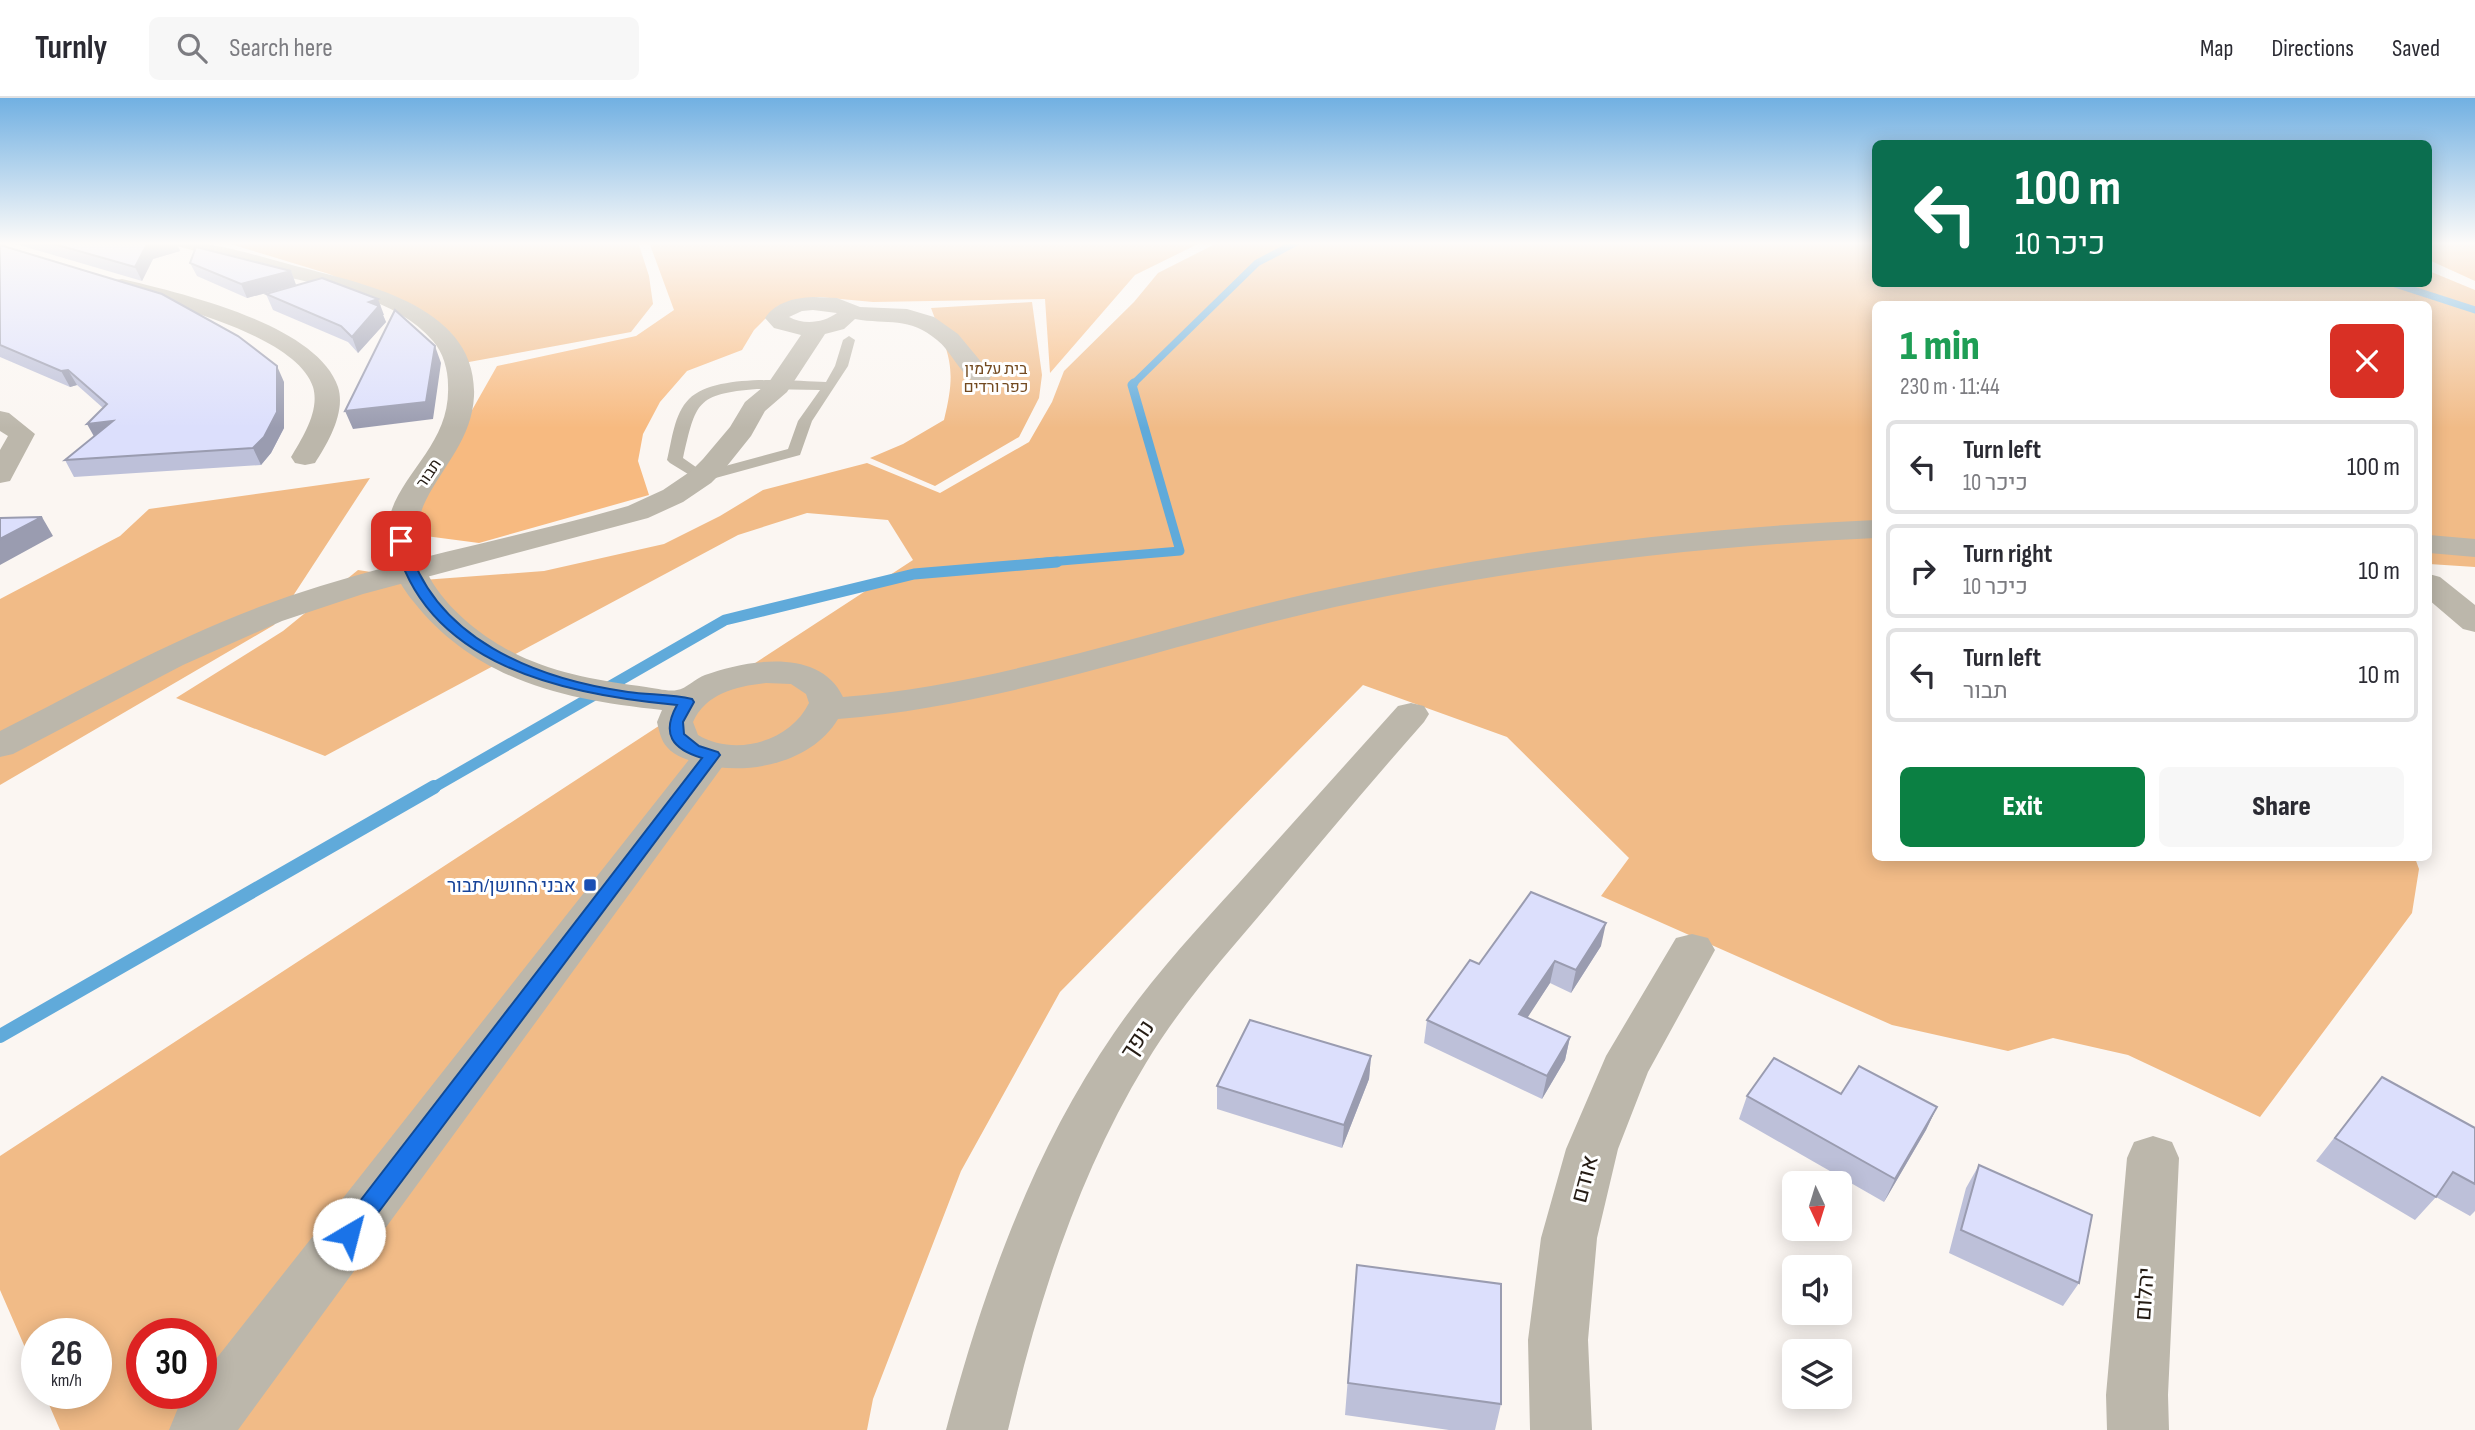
<!DOCTYPE html>
<html lang="en">
<head>
<meta charset="utf-8">
<style>
  :root { --surface:#fff; --page:#f7f7f7; --text:#2b2b33; --muted:#7c7c81; --line:#e1e1e2; --accent:#0b8043 }
  body { margin:0; font-family:"Sofia Sans Condensed",Heebo,sans-serif; background:var(--page); color:var(--text); height:100vh; display:flex; flex-direction:column; font-size:26px; white-space:nowrap }
  * { box-sizing:border-box; margin:0 }
  p { font-size:23px; color:var(--muted) }
  .icon { flex:none; width:38px; height:38px; fill:none; stroke:currentColor; stroke-width:2; stroke-linecap:round; stroke-linejoin:round }
  .map { position:relative; flex:1; overflow:hidden }
  .panel { position:absolute; left:1872px; top:203px; width:560px; height:560px; display:flex; flex-direction:column; background:var(--surface); border-radius:10px; box-shadow:0 4px 18px #0003 }
  .panel>* { flex:none }
  .banner { position:absolute; left:1872px; top:42px; width:560px; height:147px; border-radius:10px; box-shadow:0 4px 18px #0003; background:#0b6e4f; color:#fff; overflow:hidden }
  .needle { width:46px; rotate:176deg }
  .buttons { position:absolute; left:1782px; top:1073px; display:grid; gap:14px }
  .buttons a { display:grid; place-items:center; width:70px; height:70px; border-radius:10px; background:var(--surface); box-shadow:0 4px 18px #0003; font-size:35px }
  .speed { position:absolute; left:21px; top:1220px; display:flex; gap:14px; font-size:35px; font-weight:700; text-align:center }
  .speed>* { display:grid; place-content:center; width:91px; height:91px; border-radius:50%; background:var(--surface); box-shadow:0 4px 18px #0003; line-height:1 }
  .speed small { font-size:18px; font-weight:400 }
  .speed .limit { border:10px solid #d22; background:#fff; color:#111 }
  .pin { position:absolute; display:grid; place-items:center; width:60px; height:60px; color:#fff; margin:-30px; border-radius:14px; box-shadow:0 4px 10px #0006 }
  .me { position:absolute; width:77px; margin:-38px; rotate:37deg; stroke-linejoin:round; filter:drop-shadow(0 0 5px #0008) }
  .turn { display:flex; align-items:center; gap:24px; height:147px; padding:0 28px; font-size:32px }
  .turn .icon { width:91px; height:91px; stroke-width:2.5 }
  .turn b { display:block; font-size:49px; line-height:60px }
  .round { display:grid; place-items:center; flex:none; width:74px; height:74px; border-radius:10px; background:var(--page) }
  .overview { display:flex; align-items:center; justify-content:space-between; height:119px; padding:0 28px }
  h1 { font-size:42px; font-weight:800; line-height:52px; color:#1e9e55 }
  .button { display:flex; gap:14px; margin-top:auto; padding:14px 28px }
  .button a { flex:1; height:80px; border-radius:10px; background:var(--accent); color:#fff; font-size:28px; font-weight:800; line-height:80px; text-align:center }
  .button a+a { background:var(--page); color:var(--text) }
  ul { padding:0; list-style:none }
  li { display:flex; align-items:center; gap:21px; height:94px; margin:0 14px 10px; padding:0 14px; border:4px solid var(--line); border-radius:10px }
  li div { flex:1 }
  li b { display:block; font-size:26px }
  li em { font-style:normal }
  header { display:flex; align-items:center; gap:42px; box-sizing:border-box; height:98px; padding:0 35px; background:var(--surface); border-bottom:2px solid var(--line) }
  header strong { font-size:33px }
  nav { display:flex; gap:38px; margin-inline-start:auto; font-size:24px }
  .search { width:490px; height:63px; background:var(--page); display:flex; align-items:center; gap:18px; box-sizing:border-box; padding:0 24px; border-radius:10px; color:var(--muted); font-size:26px }
  .map>svg:first-child { display:block }
  .green { fill:#f1bb87; fill-rule:evenodd }
  .forest { fill:#f7ba80 }
  .lines { fill:none; stroke-linecap:round; stroke-linejoin:round }
  .stream-far3 { stroke:#60aada; stroke-width:7 }
  .stream-far2 { stroke:#60aada; stroke-width:9 }
  .stream-far1 { stroke:#60aada; stroke-width:11 }
  .stream { stroke:#60aada; stroke-width:14 }
  .service { fill:#bcb7ab; fill-rule:evenodd }
  .minor { fill:#bcb7ab; fill-rule:evenodd }
  .tertiary { fill:#bcb7ab; fill-rule:evenodd }
  .wall { fill:#bdc0d9 }
  .shaded-wall { fill:#9a9cb0 }
  .building { fill:#dcdffc; stroke:#9a9cb0; stroke-width:2 }
  .route { fill:#1a73e8; stroke:#114b97; stroke-width:2 }
  .transit-dot { fill:#1a4fb4; stroke:#fff; stroke-width:2.5 }
  .labels { text-anchor:middle; stroke-width:6; stroke-linejoin:round; paint-order:stroke }
  .far-park-label { font-size:16px; fill:#734a20; stroke:#fff }
  .far-street-label { font-size:16px; fill:#241b13; stroke:#fff }
  .transit-label { font-size:19px; fill:#164399; stroke:#fff; text-anchor:end }
  .near-street-label { font-size:23px; fill:#241b13; stroke:#fff }
</style>
</head>
<body>
<header>
<strong>Turnly</strong>
<div class="search"><svg class="icon" aria-label="search" viewBox="0 0 24 24"><circle cx="10" cy="10" r="6"/><path d="M15 15l6 6"/></svg>Search here</div>
<nav><a>Map</a><a>Directions</a><a>Saved</a></nav>
</header>
<div class="map">
<svg width="2475" height="1332" viewBox="0 0 2475 1332">
  <rect width="100%" height="100%" fill="#fbf6f2"/>
  <!-- green -->
  <path class="green" d="M224,144H638L649,178L653,206L631,234L458,266L451,235L393,204L329,176Z
    M1219,144H1876V186H2429V173L2475,192V469L2429,466V206H1876V760H2415L2419,771L2412,815L2260,1019L2128,957L2053,940L2008,953L1892,927L1601,798L1629,760L1507,639L1363,587L1060,894L961,1073L873,1301L867,1332H60L44,1295H96V1236H37V1277L0,1192V1058L913,462L888,422L807,415L738,437L325,658L176,600L283,533L358,472L423,482L544,473L664,446L720,418L763,392L867,365L940,395L1029,344L1052,304L1064,273L1134,204L1158,175ZM142,1236H201V1295H142Z
    M1032,204L1042,277L1039,300L1019,339L935,388L870,360L903,346L944,322C957,269 950,260 931,210Z
    M370,380L274,527L0,687V501L120,438L149,411Z"/>
  <!-- forest -->
  <path class="forest" d="M649,144H1202L1135,177L1050,275L1045,201L873,204L819,199L778,208L754,232L742,252L687,273L660,304L643,336L638,363L649,397L479,445L395,434L420,404L497,268L636,238L674,212Z
    M2429,144H2475V183L2429,162Z"/>
  <g class="lines">
    <!-- stream-far3 -->
    <path class="stream-far3" d="M2395,186L2475,212
      M1132,287L1257,165L1297,144"/>
    <!-- stream-far2 -->
    <path class="stream-far2" d="M1037,465L1180,453L1132,287L1134,285"/>
    <!-- stream-far1 -->
    <path class="stream-far1" d="M431,691L725,522L914,476L1057,464"/>
    <!-- stream -->
    <path class="stream" d="M0,938L434,689"/>
    <!-- service -->
    <path class="service" d="M849,238L855,242L848,268L812,323L800,357L701,384L670,365L667,362C672,342 674,316 689,301C716,275 790,283 826,284L835,268L843,242ZM757,291L820,292L798,323L788,351L703,374L683,360C696,304 696,296 757,291Z"/>
    <!-- minor -->
    <path class="minor" d="M122,181C180,195 317,226 338,289C346,314 328,345 315,365L305,367L295,365L291,359C303,339 320,312 313,289C296,236 163,205 114,192L111,187L114,182Z
      M813,199L837,200L860,209L907,211L934,219L958,236L992,277L989,282C984,283 978,285 973,283C962,277 949,251 937,242C909,218 888,227 855,221L844,231L825,236L787,294L765,313L751,338L723,373L711,385L683,404L648,420L363,496L282,523L183,567L13,656L0,659V633C85,590 169,543 259,509C378,464 506,443 628,408L663,392L691,373L703,361L730,329L745,304L769,284L801,237L774,230L765,220C776,204 794,200 813,199ZM813,212L837,215C823,225 804,227 789,219L802,213Z
      M0,313L9,315L35,336L10,383L0,385V352L8,338L0,333Z
      M2429,476L2440,479L2475,507V534L2463,531L2429,502Z
      M1411,605L1424,608L1429,616L1424,624C1371,684 1320,745 1269,806C1226,857 1180,908 1146,965C1077,1079 1038,1204 1008,1332H946C983,1193 1032,1054 1114,935C1151,881 1195,833 1239,785C1292,726 1345,667 1398,608Z
      M712,645L725,649L731,657L725,665L238,1332H169L178,1310L190,1295H201V1280L699,649Z
      M1692,836L1708,840L1715,852L1648,974L1618,1051L1597,1140L1588,1242L1592,1332H1530L1528,1242L1541,1140L1566,1051L1606,958L1676,840Z
      M2153,1038L2172,1044L2179,1060L2168,1297L2169,1332H2107L2106,1297L2127,1060L2134,1044Z"/>
    <!-- tertiary -->
    <path class="tertiary" d="M174,144C215,143 253,157 292,167C359,185 478,206 474,298C472,340 444,367 426,402C393,468 464,531 518,557C558,576 602,583 646,589C655,590 669,594 677,592C686,591 696,580 705,577C746,562 820,549 843,599C1003,586 1155,530 1311,495C1497,454 1686,430 1876,422V440C1685,449 1495,472 1309,515C1152,552 999,608 838,621C812,665 748,678 701,666C689,662 675,659 667,649C661,643 659,632 657,624L662,612C565,602 476,583 413,503C397,483 383,456 387,430C395,376 451,350 448,287C448,272 443,254 433,243C396,200 331,190 279,177C245,167 211,157 177,148ZM766,585L791,586L806,596L809,605C790,644 735,659 698,637L693,624C706,595 737,588 766,585Z
      M2429,437L2475,441V459L2429,455Z"/>
  </g>
  <!-- wall -->
  <path class="wall" d="M9,144H176L180,153L153,161L142,183Z
    M0,147L284,284V330L271,355L261,367L74,379L65,362L94,339L103,310L77,287L70,289L0,259Z
    M190,165L291,173L296,187L247,200L197,178Z
    M266,196L384,217H383L386,224L358,255L348,244L273,212Z
    M1601,848L1571,895L1550,885L1527,919L1570,939L1565,962L1542,1001L1424,945L1427,922L1479,866Z
    M1371,958L1369,981L1342,1050L1217,1011V988Z
    M2382,979L2475,1030V1113L2470,1118L2436,1099L2415,1122L2316,1063Z
    M1841,996L1937,1009L1926,1032L1884,1104L1739,1021L1747,998Z
    M1979,1067L2079,1185L2063,1208L1949,1155L1966,1090Z
    M1357,1167L1501,1306L1495,1332H1449L1345,1317Z"/>
  <!-- shaded-wall -->
  <path class="shaded-wall" d="M160,144H176L180,153L153,161L142,183L135,169L146,148Z
    M291,173L296,187L247,200L241,186Z
    M378,201L384,217H383L386,224L358,255L352,239L369,204Z
    M435,248L441,265L433,321L353,331L345,313Z
    M277,268L284,284V330L271,355L261,367L253,350Z
    M68,272L77,287L70,289L61,273Z
    M113,323L96,342L87,326Z
    M42,419L53,438L0,467V441Z
    M1606,825L1601,848L1571,895L1576,872Z
    M1555,863L1550,885L1515,939L1519,916Z
    M1570,939L1565,962L1542,1001L1547,978Z
    M1371,958L1369,981L1342,1050L1344,1027Z
    M1937,1009L1926,1032L1884,1104L1895,1081Z"/>
  <!-- building -->
  <path class="building" d="M47,144H160L146,148L135,169Z
    M0,147L162,196L238,238L277,268V314L264,339L253,350L65,362L113,323L87,326L107,306L68,272L61,273L0,247Z
    M196,149L291,173L241,186L190,165Z
    M322,180L378,201L369,204L379,208L352,239L341,228L266,196Z
    M395,212L435,248L426,304L345,313Z
    M42,419L0,441V420Z
    M1531,794L1606,825L1576,872L1555,863L1519,916L1570,939L1547,978L1427,922L1470,862L1479,866Z
    M1250,922L1371,958L1344,1027L1217,988Z
    M1774,960L1841,996L1859,968L1937,1009L1895,1081L1747,998Z
    M2382,979L2475,1030V1086L2453,1074L2436,1099L2335,1040Z
    M1979,1067L2092,1117L2079,1185L1961,1132Z
    M1357,1167L1501,1186V1306L1348,1285Z"/>
  <!-- sky -->
  <linearGradient id="sky" x2="0" y2="1"><stop stop-color="#71b0e2"/><stop offset="0.44" stop-color="#fdfbf9"/><stop offset="1" stop-color="#fdfbf9" stop-opacity="0"/></linearGradient>
  <rect width="2475" height="330" fill="url(#sky)"/>
  <!-- route -->
  <path class="route" d="M401,439L407,443C433,541 536,581 628,594C649,597 671,596 692,601L694,604L683,624L684,636L699,648L718,654L720,657L357,1143L349,1146L340,1143L337,1136L340,1129L702,660C672,651 661,636 677,607C566,597 425,568 395,443Z"/>
  <!-- markers -->
  <rect class="transit-dot" x="583" y="780" width="14" height="14" rx="3.5"/>
  <g class="labels">
    <!-- far-park labels -->
    <g class="far-park-label">
      <text x="996" y="276">בית עלמין<tspan x="996" dy="18">כפר ורדים</tspan></text>
    </g>
    <!-- far-street labels -->
    <g class="far-street-label">
      <text transform="translate(428 375) rotate(-56)" y="6">תבור</text>
    </g>
    <!-- transit labels -->
    <g class="transit-label">
      <text x="576" y="794">אבני החושן/תבור</text>
    </g>
    <!-- near-street labels -->
    <g class="near-street-label">
      <text transform="translate(1137 941) rotate(-56)" y="8">נופך</text>
      <text transform="translate(1584 1081) rotate(-75)" y="8">אודם</text>
      <text transform="translate(2144 1196) rotate(-86)" y="8">יהלום</text>
    </g>
  </g>
</svg>
<div class="buttons">
<a><svg class="needle" viewBox="-14 -14 28 28"><path d="M0-13l5 13h-10z" fill="#e53935"/><path d="M0 13l5-13h-10z" fill="#7c7c81"/></svg></a>
<a><svg class="icon" aria-label="sound" viewBox="0 0 24 24"><path d="M4 9h4l5-4v14l-5-4H4zM17 9q2 3 0 6"/></svg></a>
<a><svg class="icon" aria-label="layers" viewBox="0 0 24 24"><path d="M12 4l9 5-9 5-9-5zM3 14l9 5 9-5"/></svg></a>
</div>
<div class="speed"><div>26<small>km/h</small></div><div class="limit">30</div></div>
<div class="pin" style="left:401px;top:443px;background:#d93025"><svg class="icon" aria-label="arrive" viewBox="0 0 24 24"><path d="M6 21V4h12l-3 4 3 4H6"/></svg></div>
<svg class="me" style="left:349px;top:1136px" viewBox="-20 -20 40 40"><circle r="19" fill="#fff"/><path d="M0-13L10 11 0 6-10 11z" fill="#1a73e8"/></svg>
<div class="banner">
<div class="turn"><svg class="icon" aria-label="left" viewBox="0 0 24 24"><path d="M17 20v-9H6M10 6l-5 5 5 5"/></svg><div><b>100 m</b>כיכר 10</div></div>
</div>
<section class="panel">
<div class="overview"><div><h1>1 min</h1><p>230 m · 11:44</p></div><a class="round" style="background:#d93025;color:#fff"><svg class="icon" aria-label="close" viewBox="0 0 24 24"><path d="M6 6l12 12M18 6L6 18"/></svg></a></div>
<ul>
<li><svg class="icon" aria-label="left" viewBox="0 0 24 24"><path d="M17 20v-9H6M10 6l-5 5 5 5"/></svg><div><b>Turn left</b><p>כיכר 10</p></div><em>100 m</em></li>
<li><svg class="icon" aria-label="right" viewBox="0 0 24 24"><path d="M7 20v-9h11M14 6l5 5-5 5"/></svg><div><b>Turn right</b><p>כיכר 10</p></div><em>10 m</em></li>
<li><svg class="icon" aria-label="left" viewBox="0 0 24 24"><path d="M17 20v-9H6M10 6l-5 5 5 5"/></svg><div><b>Turn left</b><p>תבור</p></div><em>10 m</em></li>
</ul>
<div class="button"><a>Exit</a><a>Share</a></div>
</section>
</div>
</body>
</html>
